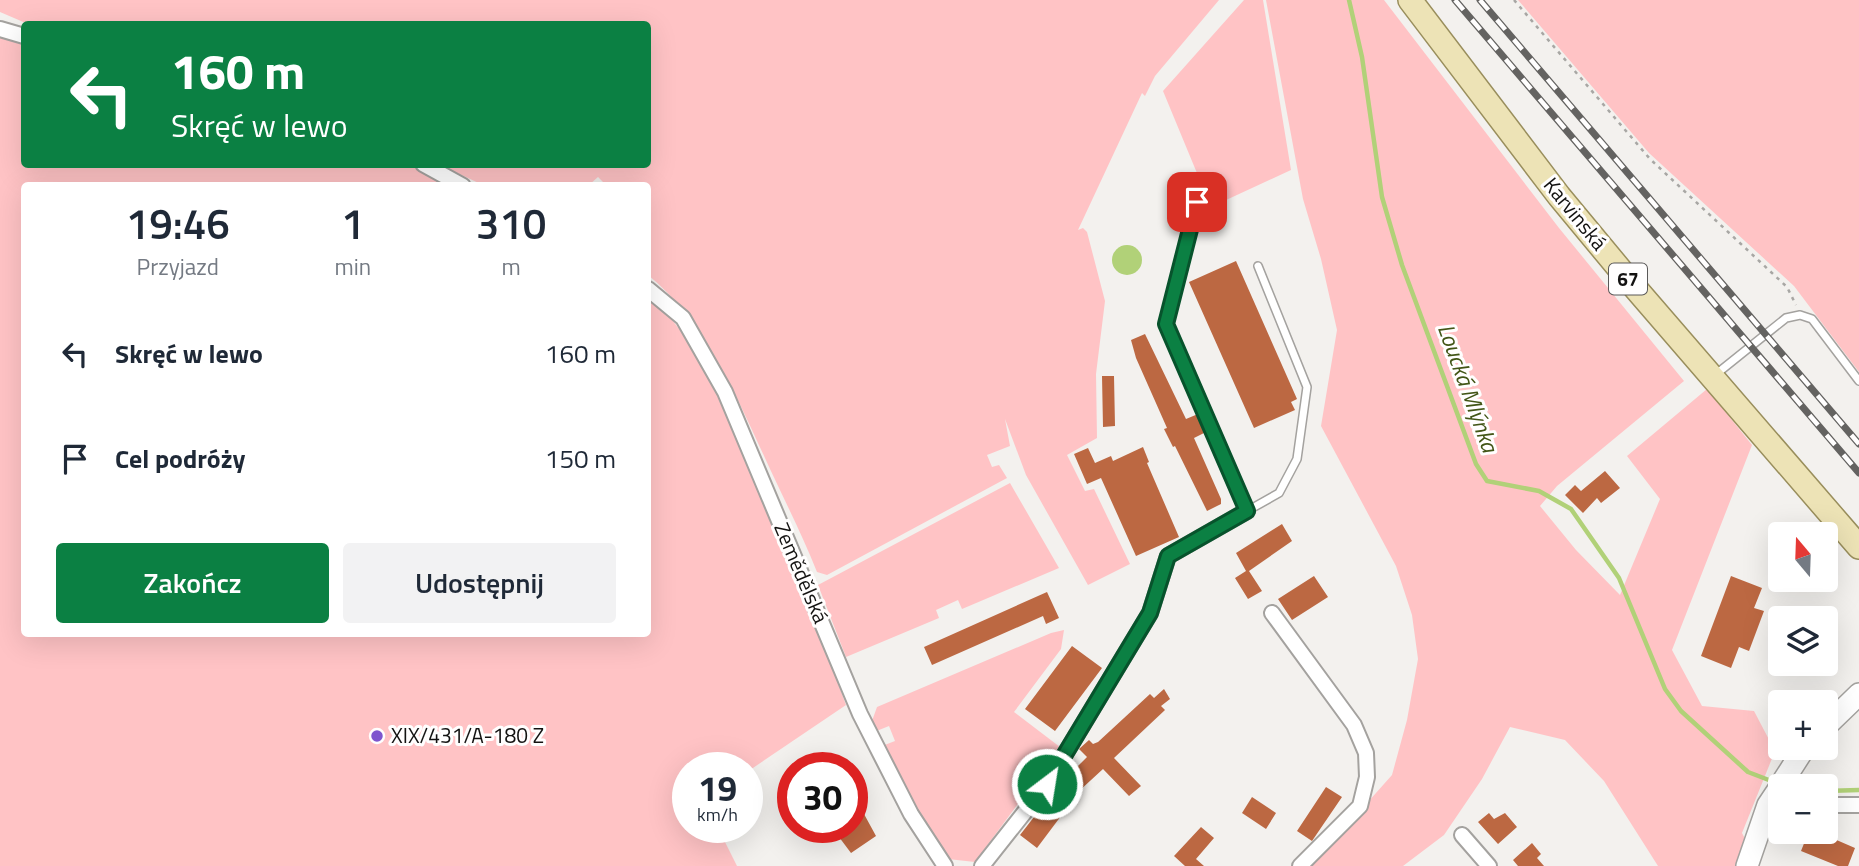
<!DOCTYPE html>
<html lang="pl">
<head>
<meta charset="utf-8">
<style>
  :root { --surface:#fff; --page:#f2f2f3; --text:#1f2937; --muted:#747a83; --accent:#0b8043 }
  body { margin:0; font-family:"Titillium Web",sans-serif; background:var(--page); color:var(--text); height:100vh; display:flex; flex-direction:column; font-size:26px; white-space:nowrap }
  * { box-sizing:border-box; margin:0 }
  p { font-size:23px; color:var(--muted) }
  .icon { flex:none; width:38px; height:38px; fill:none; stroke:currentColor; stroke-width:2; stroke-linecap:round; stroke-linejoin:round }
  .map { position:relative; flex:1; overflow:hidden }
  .panel { position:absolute; left:21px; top:182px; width:630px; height:455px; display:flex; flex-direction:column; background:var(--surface); border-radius:7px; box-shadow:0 7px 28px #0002 }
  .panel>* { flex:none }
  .hud { position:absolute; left:21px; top:21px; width:630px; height:147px; border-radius:7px; box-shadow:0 7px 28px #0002; background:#0b8043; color:#fff; overflow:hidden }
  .needle { width:46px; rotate:341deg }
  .buttons { position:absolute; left:1768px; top:522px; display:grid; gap:14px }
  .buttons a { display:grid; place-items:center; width:70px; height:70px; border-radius:7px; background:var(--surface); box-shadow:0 7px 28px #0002; font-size:35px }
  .speed { position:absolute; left:672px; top:752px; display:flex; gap:14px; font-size:35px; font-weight:700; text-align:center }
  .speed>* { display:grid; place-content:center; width:91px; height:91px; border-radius:50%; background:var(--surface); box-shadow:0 7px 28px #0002; line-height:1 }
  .speed small { font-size:18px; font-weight:400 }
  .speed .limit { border:10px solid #d22; background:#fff; color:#111 }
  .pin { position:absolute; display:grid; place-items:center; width:60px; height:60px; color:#fff; margin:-30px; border-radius:14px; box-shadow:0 4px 10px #0006 }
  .me { position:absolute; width:77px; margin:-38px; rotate:31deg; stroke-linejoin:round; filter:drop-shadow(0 0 5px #0008) }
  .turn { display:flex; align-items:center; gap:24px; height:147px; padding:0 35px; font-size:32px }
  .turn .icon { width:91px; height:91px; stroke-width:2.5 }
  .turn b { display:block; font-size:49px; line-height:60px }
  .eta { display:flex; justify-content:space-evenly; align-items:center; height:119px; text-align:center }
  .eta b { font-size:42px; font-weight:600; line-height:49px }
  .action { display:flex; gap:14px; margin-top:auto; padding:14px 35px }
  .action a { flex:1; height:80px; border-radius:7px; background:var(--accent); color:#fff; font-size:28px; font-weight:600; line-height:80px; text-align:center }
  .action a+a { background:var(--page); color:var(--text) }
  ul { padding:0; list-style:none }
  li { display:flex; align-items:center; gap:21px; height:105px; padding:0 35px }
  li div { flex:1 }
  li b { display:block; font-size:26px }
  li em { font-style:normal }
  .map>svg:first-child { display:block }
  .green { fill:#ffc3c5 }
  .water { fill:#b1d178 }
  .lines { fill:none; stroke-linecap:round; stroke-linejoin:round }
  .stream { stroke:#b1d178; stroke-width:4.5 }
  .building { fill:#bc6842 }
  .lane-casing { stroke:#a4a29f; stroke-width:10 }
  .street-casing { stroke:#a4a29f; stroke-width:18 }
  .secondary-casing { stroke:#a4a29f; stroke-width:24 }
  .primary-casing { stroke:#998e5c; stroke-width:26 }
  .path { stroke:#a8a7a4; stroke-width:2.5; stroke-dasharray:3.5 5; stroke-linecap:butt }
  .lane { stroke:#fff; stroke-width:7 }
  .street { stroke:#fff; stroke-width:14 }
  .secondary { stroke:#fff; stroke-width:21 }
  .primary { stroke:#ede3b6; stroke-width:23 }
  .rail-casing { stroke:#646361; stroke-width:7 }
  .rail { stroke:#fffefe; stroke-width:4.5; stroke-dasharray:13; stroke-linecap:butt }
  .route-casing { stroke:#07532c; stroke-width:18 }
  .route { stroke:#0b8043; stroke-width:12 }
  .poi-dot { fill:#7e55ce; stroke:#fffefe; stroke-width:2.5 }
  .labels { text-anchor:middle; stroke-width:6; stroke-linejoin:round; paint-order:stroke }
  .shield { fill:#fffefe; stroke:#5a5958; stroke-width:2 }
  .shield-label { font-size:19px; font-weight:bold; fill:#131211 }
  .street-label { font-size:21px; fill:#131211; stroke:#fffefe }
  .poi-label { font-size:21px; fill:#131211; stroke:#fffefe; text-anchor:start }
  .water-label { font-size:23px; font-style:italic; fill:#425516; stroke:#fffefe }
</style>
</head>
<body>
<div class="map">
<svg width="1859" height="866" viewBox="0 0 1859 866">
  <rect width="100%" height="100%" fill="#f3f1ee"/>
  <!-- green -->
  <path class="green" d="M0,0H1219L1155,76L1145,96L1142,93L1078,230L1083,228L1087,232L1105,301L1096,374L1097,438L1067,455L1085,491L1094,489L1130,564L1088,585L1026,475L1005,419L1010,446L987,455L992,467L999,465L1007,478L827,575L817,572C803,537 786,503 770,469C739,402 706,322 648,275V186L606,185L598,177L589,185H483L440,165L648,164V24H28L0,12Z
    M1244,0H1263L1291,170L1211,207L1163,91Z
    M1266,0H1384L1559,228L1684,381L1557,486L1540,506L1576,550L1620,595L1660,499L1627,456L1707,389L1752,445L1672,650L1702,706L1754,711L1775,751L1742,833L1759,866H1658L1604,781L1565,740L1510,727L1482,779L1444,835L1403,866H1311L1392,775L1407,720L1418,659L1412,615L1396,566L1321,426L1337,330L1321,259L1303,199Z
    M1518,0H1859V372L1794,286L1649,153Z
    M0,35L24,39V164H411L458,185L24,186V634H648V295C678,321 700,358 719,393C773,492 808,600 846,705L747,772V768H688V828H718L737,866H0Z
    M1010,483L1059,568L962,609L958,600L936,610L939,618L846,657L818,585Z
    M1064,630L1061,649L1014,712L1060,747L975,862L948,859L897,778L882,746L895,741L889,726L874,732L872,721L877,707L1051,633Z"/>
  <!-- water -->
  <path class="water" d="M1112 260a15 15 0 1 1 30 0a15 15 0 1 1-30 0Z"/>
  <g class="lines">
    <!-- stream -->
    <path class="stream" d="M1349,0L1362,57L1382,197L1402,265L1476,464L1487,481L1539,491L1571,509L1619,578L1665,689L1681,711L1748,772L1774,782
      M1825,791L1859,790"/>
  </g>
  <!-- building -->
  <path class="building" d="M1236,261L1297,399L1291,402L1295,410L1254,428L1189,282Z
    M1145,334L1186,419L1198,414L1206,432L1194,438L1221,499V504L1207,511L1175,446L1173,447L1164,429L1167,428L1136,358L1131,340Z
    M1102,376H1114L1115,426L1103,427Z
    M1143,447L1149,462L1147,463L1179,537L1136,556L1101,478L1087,484L1074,454L1088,448L1095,463L1111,456L1113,461Z
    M1605,471L1620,488L1601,503L1597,498L1583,513L1565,495L1575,485L1581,491Z
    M1282,524L1292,541L1249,571L1262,591L1248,599L1235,578L1246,571L1236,553Z
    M1314,576L1328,597L1292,620L1278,599Z
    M1731,576L1762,588L1754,608L1764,611L1749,651L1739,647L1731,668L1701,656Z
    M1047,592L1059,618L1046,624L1043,616L932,665L924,647Z
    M1072,646L1102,668L1055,731L1025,709Z
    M1164,689L1170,699L1161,706L1165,710L1114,758L1141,786L1129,796L1103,769L1078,792L1066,778L1087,757L1079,749L1089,740L1093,744L1098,742L1150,694L1154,698Z
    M1326,787L1342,797L1312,841L1297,831Z
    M1252,797L1276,813L1266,829L1242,813Z
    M1041,808L1047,813L1051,808L1061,816L1037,848L1020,835Z
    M1489,813L1494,819L1505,813L1517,827L1498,844L1478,822Z
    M864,814L876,836L851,853L839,837Z
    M1201,827L1214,838L1196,859L1204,866H1185L1174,856Z
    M1809,831H1827L1825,835L1855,848L1848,866H1838L1801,851Z
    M1532,843L1541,854L1537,858L1544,866H1518L1513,860Z"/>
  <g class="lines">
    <!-- lane casing -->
    <g class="lane-casing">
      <path id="lane" d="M1197,203L1166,324L1247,511L1279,493L1297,459L1307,387L1258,266
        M1715,375L1786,318L1800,315L1812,319L1859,381"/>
    </g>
    <!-- street casing -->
    <g class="street-casing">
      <path id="street" d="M0,29L24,36
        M423,164L463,186
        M648,289L683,318L725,392L860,714L911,814L945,866
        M1272,613L1354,725L1366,753L1367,777L1360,806L1300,866
        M1825,805H1859
        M1462,835L1489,866
        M982,866L1047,784L1150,613L1168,556L1247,511"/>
    </g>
    <!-- secondary casing -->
    <g class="secondary-casing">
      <path id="secondary" d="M1825,727L1859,694
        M1780,786L1805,747
        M1747,866L1768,805L1780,787"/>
    </g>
    <!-- primary casing -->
    <g class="primary-casing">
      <path id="primary" d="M1410,0L1559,196L1637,290L1859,547"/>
    </g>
    <!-- path -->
    <path class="path" d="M1514,0L1650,159L1787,287L1796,305"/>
    <!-- lane -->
    <use href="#lane" class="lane"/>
    <!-- street -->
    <use href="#street" class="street"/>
    <!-- secondary -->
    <use href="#secondary" class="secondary"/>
    <!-- primary -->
    <use href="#primary" class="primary"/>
    <!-- rail casing -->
    <g class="rail-casing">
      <path id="rail" d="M1455,0L1859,473
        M1480,0L1859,444"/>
    </g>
    <!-- rail -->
    <use href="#rail" class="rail"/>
  </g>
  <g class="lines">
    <!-- route casing -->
    <g class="route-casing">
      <path id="route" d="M1047,784L1150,613L1168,556L1247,511L1166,324L1197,202"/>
    </g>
    <!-- route -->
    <use href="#route" class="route"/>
  </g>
  <!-- markers -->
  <circle class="poi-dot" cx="377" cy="736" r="7"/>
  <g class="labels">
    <!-- shield labels -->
    <rect class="shield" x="1609" y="263.5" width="38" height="31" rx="5"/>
    <g class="shield-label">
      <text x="1628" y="286">67</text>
    </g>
    <!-- street labels -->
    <g class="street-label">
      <text transform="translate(1575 214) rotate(51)" y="7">Karvinská</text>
      <text transform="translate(801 573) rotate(67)" y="7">Zemědělská</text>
    </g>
    <!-- poi labels -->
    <g class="poi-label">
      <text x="391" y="743">XIX/431/A-180 Z</text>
    </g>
    <!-- water labels -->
    <g class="water-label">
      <text transform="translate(1468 388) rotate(70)" y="8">Loucká Mlýnka</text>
    </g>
  </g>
</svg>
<div class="buttons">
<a><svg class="needle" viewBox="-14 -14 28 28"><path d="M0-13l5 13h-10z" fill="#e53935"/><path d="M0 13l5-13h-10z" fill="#747a83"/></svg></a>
<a><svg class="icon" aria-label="layers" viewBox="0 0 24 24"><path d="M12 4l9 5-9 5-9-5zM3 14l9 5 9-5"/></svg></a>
<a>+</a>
<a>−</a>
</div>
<div class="speed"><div>19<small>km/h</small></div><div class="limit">30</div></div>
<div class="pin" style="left:1197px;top:202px;background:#d93025"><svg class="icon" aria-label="arrive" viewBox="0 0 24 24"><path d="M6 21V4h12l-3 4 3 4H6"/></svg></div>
<svg class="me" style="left:1047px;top:784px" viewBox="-20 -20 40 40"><circle r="17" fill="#0b8043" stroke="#fff" stroke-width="3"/><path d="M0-11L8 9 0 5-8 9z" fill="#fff"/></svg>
<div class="hud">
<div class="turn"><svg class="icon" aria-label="left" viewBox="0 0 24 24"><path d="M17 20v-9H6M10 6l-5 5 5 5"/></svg><div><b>160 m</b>Skręć w lewo</div></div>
</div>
<section class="panel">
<div class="eta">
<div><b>19:46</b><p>Przyjazd</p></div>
<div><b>1</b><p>min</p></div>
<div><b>310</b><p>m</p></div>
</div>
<ul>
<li><svg class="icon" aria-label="left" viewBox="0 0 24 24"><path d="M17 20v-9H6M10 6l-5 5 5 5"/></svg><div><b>Skręć w lewo</b></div><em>160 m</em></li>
<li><svg class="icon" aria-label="arrive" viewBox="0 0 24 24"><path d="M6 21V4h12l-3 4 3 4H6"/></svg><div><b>Cel podróży</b></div><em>150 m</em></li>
</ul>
<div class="action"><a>Zakończ</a><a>Udostępnij</a></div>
</section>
</div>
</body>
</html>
